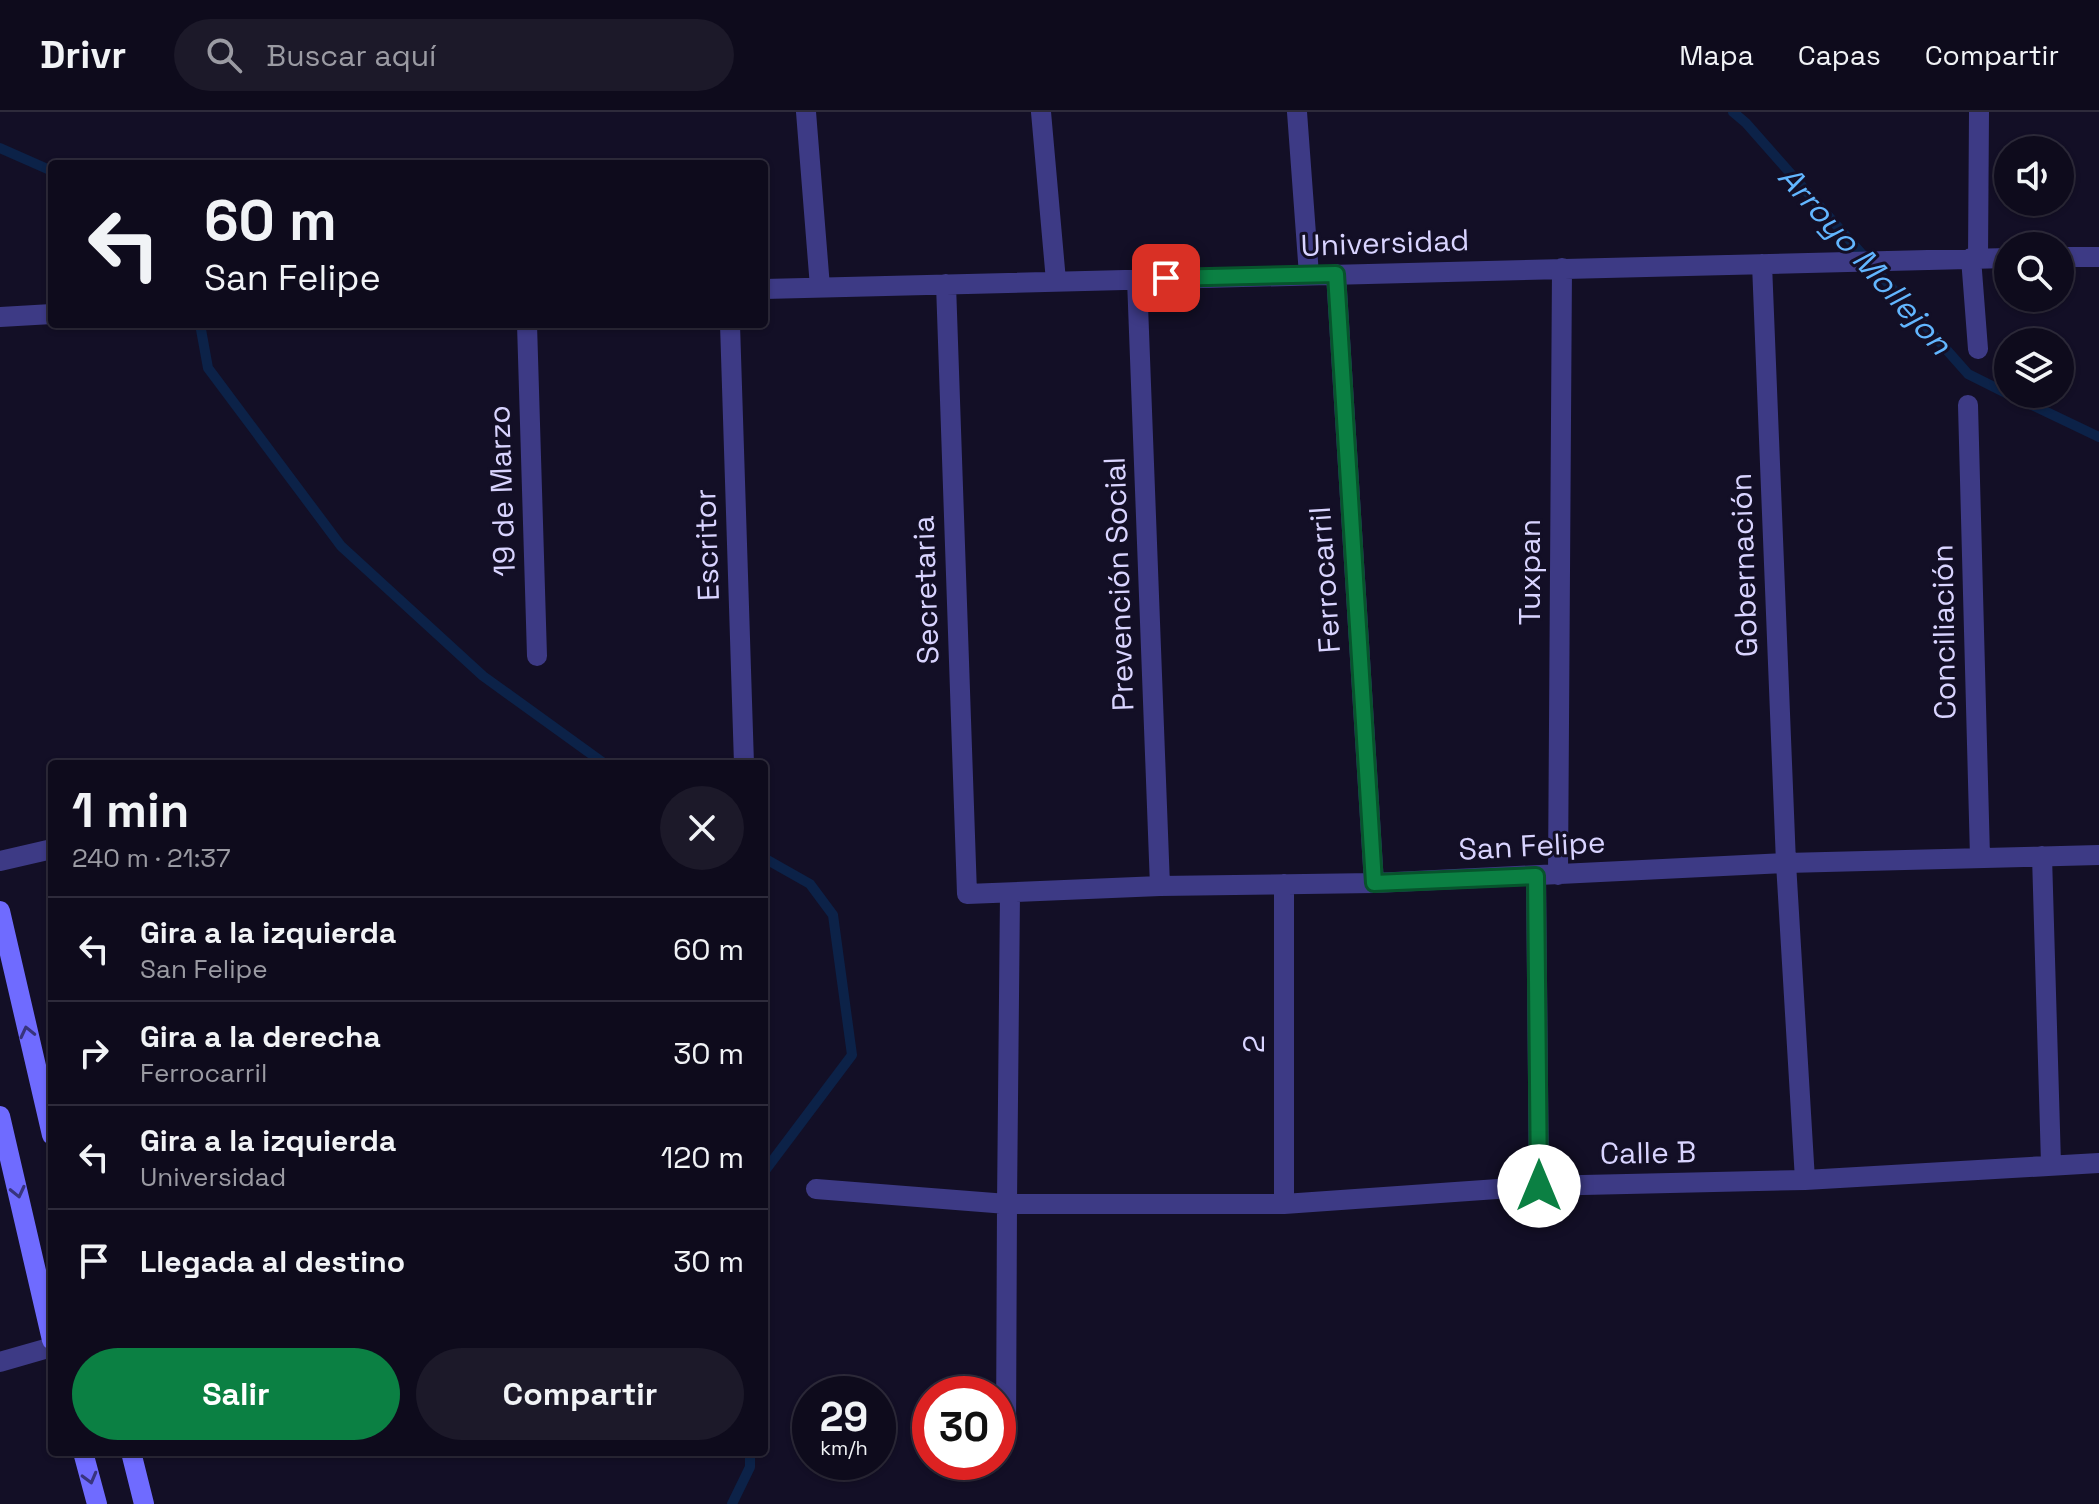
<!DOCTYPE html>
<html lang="es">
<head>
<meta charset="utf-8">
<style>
  :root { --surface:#0e0b1c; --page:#1c1929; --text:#f1f3f6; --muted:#9b9ba3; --line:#2e2b3b; --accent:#0b8043 }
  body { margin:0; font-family:"Space Grotesk",sans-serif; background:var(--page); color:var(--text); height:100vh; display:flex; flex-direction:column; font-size:30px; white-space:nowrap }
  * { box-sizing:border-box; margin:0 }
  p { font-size:26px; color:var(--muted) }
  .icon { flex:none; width:44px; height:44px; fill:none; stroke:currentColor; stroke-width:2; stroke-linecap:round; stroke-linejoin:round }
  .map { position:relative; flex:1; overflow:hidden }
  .side { position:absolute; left:48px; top:648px; width:720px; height:696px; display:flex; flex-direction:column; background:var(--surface); border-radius:8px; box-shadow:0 2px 6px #0004,0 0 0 2px var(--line) }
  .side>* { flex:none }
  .hud { position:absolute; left:48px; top:48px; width:720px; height:168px; border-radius:8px; box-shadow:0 2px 6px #0004,0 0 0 2px var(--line); background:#0e0b1c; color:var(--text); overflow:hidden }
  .fabs { position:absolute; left:1994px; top:24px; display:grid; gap:16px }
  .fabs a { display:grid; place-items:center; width:80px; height:80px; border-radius:50%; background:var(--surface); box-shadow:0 2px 6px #0004,0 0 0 2px var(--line); font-size:40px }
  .speed { position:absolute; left:792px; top:1264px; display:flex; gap:16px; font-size:40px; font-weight:700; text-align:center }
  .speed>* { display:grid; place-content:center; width:104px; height:104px; border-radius:50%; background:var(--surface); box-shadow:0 2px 6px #0004,0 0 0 2px var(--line); line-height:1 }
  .speed small { font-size:20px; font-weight:400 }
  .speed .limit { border:12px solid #d22; background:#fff; color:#111 }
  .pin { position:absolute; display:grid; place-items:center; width:68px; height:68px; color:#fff; margin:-34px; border-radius:16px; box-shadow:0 4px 12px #0006 }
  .me { position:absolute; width:88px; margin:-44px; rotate:0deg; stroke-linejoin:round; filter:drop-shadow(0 0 6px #0008) }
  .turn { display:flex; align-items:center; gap:28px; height:168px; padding:0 24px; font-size:36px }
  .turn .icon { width:104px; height:104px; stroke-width:2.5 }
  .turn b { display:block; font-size:56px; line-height:68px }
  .round { display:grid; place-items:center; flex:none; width:84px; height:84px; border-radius:42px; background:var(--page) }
  .head { display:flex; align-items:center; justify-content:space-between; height:136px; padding:0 24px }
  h1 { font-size:48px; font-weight:800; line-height:60px }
  .action { display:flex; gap:16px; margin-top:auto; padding:16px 24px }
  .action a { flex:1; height:92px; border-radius:48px; background:var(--accent); color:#fff; font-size:32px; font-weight:800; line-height:92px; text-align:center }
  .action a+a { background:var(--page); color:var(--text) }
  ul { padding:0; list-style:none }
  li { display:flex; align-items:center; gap:24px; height:104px; padding:0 24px; border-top:2px solid var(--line) }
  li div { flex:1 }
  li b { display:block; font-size:30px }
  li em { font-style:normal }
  header { display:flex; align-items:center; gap:48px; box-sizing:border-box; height:112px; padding:0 40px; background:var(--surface); border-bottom:2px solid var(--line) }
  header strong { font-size:38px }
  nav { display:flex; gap:44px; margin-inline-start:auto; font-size:28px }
  .search { width:560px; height:72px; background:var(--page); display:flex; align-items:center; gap:20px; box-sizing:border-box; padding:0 28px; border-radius:44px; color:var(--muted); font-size:30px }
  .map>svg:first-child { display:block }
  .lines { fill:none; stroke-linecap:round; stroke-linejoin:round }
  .stream { stroke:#0c2248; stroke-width:10 }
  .street { stroke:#3d3a85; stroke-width:20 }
  .secondary { stroke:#6f6bff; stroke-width:20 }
  .oneway { stroke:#38347d }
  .route-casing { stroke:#07532c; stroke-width:20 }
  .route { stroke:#0b8043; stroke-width:14 }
  .labels { text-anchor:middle; stroke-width:6; stroke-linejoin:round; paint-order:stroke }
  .street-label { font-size:30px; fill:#d9d4ff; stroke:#130f26 }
  .water-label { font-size:32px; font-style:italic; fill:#62b6ff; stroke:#130f26 }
</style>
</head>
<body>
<header>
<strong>Drivr</strong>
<div class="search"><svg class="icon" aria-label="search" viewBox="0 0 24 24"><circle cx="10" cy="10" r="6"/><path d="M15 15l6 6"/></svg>Buscar aquí</div>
<nav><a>Mapa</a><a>Capas</a><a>Compartir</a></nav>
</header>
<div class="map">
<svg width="2099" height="1392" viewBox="0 0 2099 1392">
  <rect width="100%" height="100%" fill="#130f26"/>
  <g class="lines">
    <!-- stream -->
    <path class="stream" d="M1733,0L1746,11L1968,262L2008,282
      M0,36L52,59
      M200,212L208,256L341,434L483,564L605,652
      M2009,282L2099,325
      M764,746L810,772L833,803L852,943L764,1060
      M732,1392L750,1355V1340"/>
    <!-- street -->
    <path class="street" d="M806,0L820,175
      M1041,0L1056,169
      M1297,0L1309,163
      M2060,145H2099
      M1971,146L1978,237
      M1978,146L1979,0
      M1762,152L1786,751L1805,1068
      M1336,162L1374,771
      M1137,167L1160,774
      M946,172L967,782L1160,774L1374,771L1786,751L2099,743
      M764,177L2008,146
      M0,205L52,202
      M527,212L537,544
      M730,212L744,652
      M1968,293L1980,745
      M2042,744L2051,1052
      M0,749L52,737
      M1558,763L1562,156
      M1536,764L1539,1074
      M1010,781L1007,1092H1284L1539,1074L1805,1068L2099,1051
      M816,1077L1007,1092L1006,1327
      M1284,1092V772
      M0,1250L52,1235"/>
    <!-- secondary -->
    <path class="secondary" d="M0,799L52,1023
      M0,1004L52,1228
      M83,1340L97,1392
      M131,1340L144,1392"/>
  </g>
  <!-- one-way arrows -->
  <defs><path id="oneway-chevron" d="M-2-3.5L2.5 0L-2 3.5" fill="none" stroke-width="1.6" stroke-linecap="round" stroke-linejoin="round" transform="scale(2)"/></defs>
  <g class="oneway">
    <use href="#oneway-chevron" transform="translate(27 920) rotate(-103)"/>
    <use href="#oneway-chevron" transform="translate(18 1080) rotate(77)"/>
    <use href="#oneway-chevron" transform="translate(90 1366) rotate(75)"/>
  </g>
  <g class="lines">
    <!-- route casing -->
    <g class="route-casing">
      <path id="route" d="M1166,166L1336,162L1374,771L1536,764L1539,1074"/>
    </g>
    <!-- route -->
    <use href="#route" class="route"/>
  </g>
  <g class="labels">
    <!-- street labels -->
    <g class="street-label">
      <text transform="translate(1385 131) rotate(-2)" y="10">Universidad</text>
      <text transform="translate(502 379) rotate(-92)" y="10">19 de Marzo</text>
      <text transform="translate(707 433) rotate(-92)" y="10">Escritor</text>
      <text transform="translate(1744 453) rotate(-92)" y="10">Gobernación</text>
      <text transform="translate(1530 460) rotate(-90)" y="10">Tuxpan</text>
      <text transform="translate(1325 468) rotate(-94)" y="10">Ferrocarril</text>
      <text transform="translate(1119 472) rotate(-92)" y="10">Prevención Social</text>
      <text transform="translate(926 478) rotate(-92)" y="10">Secretaria</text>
      <text transform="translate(1944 520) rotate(-91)" y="10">Conciliación</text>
      <text transform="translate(1532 734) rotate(-3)" y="10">San Felipe</text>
      <text transform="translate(1254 932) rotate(-90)" y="10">2</text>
      <text transform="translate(1648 1041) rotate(-1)" y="10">Calle B</text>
    </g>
    <!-- water labels -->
    <g class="water-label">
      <text transform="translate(1865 148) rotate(48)" y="11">Arroyo Mollejon</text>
    </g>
  </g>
</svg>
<div class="fabs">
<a><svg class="icon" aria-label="sound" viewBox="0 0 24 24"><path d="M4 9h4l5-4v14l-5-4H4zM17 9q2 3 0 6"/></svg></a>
<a><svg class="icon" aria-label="search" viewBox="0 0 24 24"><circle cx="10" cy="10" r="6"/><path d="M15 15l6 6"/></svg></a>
<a><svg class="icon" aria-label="layers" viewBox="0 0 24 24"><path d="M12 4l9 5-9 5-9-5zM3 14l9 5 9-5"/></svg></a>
</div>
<div class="speed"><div>29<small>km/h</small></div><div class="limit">30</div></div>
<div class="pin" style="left:1166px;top:166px;background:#d93025"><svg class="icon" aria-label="arrive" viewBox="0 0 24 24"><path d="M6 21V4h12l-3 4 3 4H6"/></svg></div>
<svg class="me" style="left:1539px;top:1074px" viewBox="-20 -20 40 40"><circle r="19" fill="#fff"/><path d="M0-13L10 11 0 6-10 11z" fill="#0b8043"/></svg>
<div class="hud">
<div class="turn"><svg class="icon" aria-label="left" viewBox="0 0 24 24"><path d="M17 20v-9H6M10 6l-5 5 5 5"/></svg><div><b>60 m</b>San Felipe</div></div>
</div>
<section class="side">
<div class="head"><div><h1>1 min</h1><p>240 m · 21:37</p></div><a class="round"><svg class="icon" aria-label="close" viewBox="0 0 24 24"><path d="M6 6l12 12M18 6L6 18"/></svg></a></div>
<ul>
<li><svg class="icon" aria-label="left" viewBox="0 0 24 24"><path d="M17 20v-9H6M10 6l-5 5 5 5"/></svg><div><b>Gira a la izquierda</b><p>San Felipe</p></div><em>60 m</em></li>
<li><svg class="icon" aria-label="right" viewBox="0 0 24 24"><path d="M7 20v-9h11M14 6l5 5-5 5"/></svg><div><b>Gira a la derecha</b><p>Ferrocarril</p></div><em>30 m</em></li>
<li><svg class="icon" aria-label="left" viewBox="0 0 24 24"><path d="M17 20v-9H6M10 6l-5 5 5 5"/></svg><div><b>Gira a la izquierda</b><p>Universidad</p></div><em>120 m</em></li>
<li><svg class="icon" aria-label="arrive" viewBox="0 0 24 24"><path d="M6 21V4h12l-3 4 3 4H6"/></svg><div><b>Llegada al destino</b></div><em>30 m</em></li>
</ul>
<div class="action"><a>Salir</a><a>Compartir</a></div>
</section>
</div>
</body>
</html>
